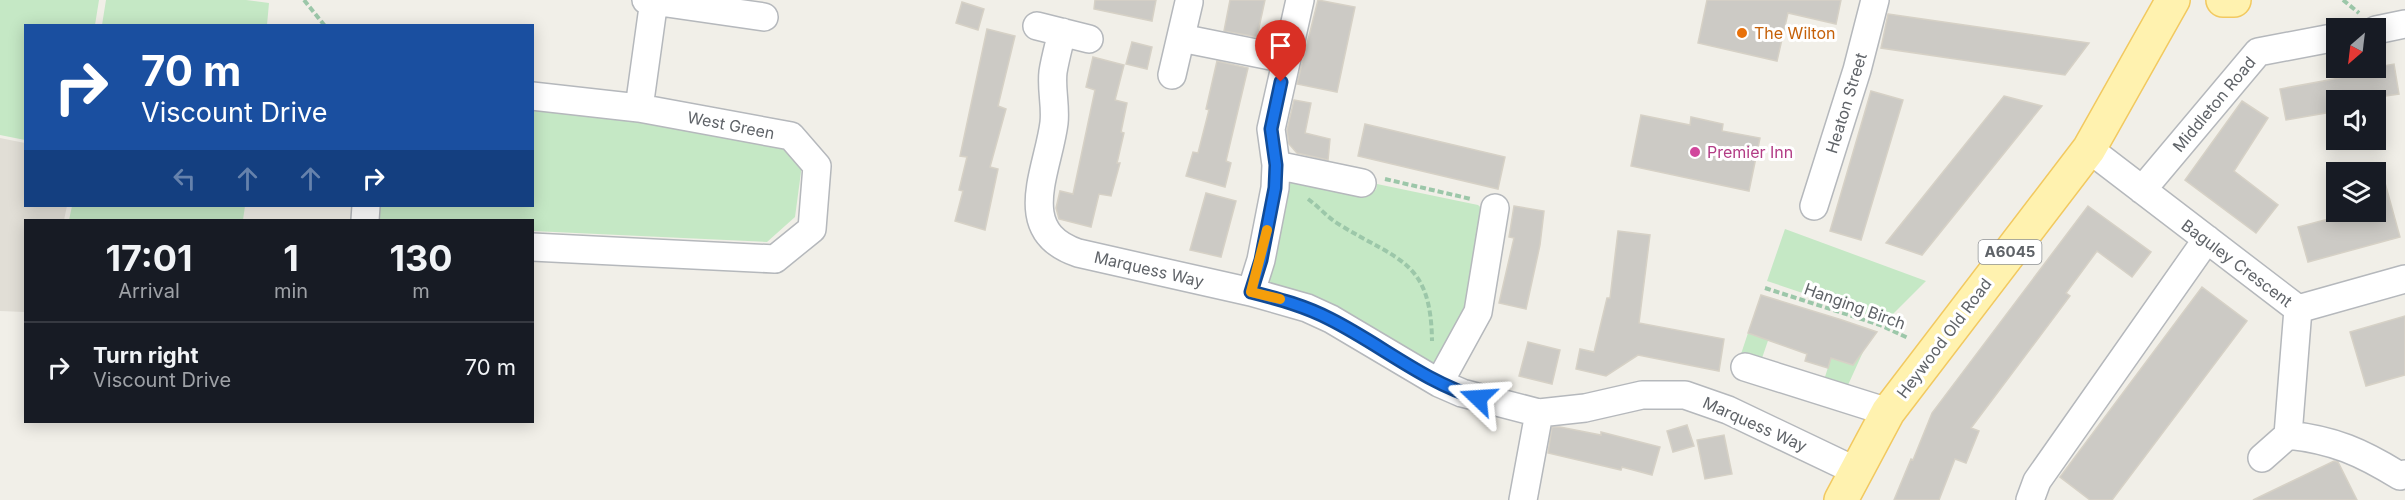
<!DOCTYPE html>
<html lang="en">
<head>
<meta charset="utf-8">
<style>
  :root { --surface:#171b24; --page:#20242c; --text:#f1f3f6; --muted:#9ea1a6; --line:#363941 }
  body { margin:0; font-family:Inter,sans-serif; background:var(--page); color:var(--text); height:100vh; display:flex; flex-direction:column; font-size:22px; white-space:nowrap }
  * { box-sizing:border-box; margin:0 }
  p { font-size:20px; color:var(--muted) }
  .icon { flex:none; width:33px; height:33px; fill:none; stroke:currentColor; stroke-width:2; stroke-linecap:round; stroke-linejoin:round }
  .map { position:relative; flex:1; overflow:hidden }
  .drawer { position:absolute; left:24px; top:219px; width:510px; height:204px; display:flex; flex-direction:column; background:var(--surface); border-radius:0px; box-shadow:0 3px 15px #0003 }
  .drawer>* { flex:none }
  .guide { position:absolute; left:24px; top:24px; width:510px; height:183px; border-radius:0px; box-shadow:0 3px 15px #0003; background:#1a4fa0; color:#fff; overflow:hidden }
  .needle { width:39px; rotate:208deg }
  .fabs { position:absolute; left:2326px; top:18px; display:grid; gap:12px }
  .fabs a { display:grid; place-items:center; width:60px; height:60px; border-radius:0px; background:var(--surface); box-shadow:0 3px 15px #0003; font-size:30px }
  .pin { position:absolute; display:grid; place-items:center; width:51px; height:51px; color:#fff; margin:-62px -26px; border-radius:50% 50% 50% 0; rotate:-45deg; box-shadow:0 0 6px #0007 }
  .pin .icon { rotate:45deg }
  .me { position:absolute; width:66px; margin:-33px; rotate:290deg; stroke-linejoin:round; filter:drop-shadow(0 0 4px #0008) }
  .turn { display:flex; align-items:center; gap:21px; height:126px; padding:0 18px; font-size:27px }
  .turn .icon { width:78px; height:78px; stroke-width:2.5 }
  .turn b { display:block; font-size:42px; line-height:51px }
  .lanes { display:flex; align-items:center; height:57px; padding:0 18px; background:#0003; justify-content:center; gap:30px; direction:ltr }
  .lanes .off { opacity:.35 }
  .eta { display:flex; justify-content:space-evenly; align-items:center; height:102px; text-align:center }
  .eta b { font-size:36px; font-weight:700; line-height:42px }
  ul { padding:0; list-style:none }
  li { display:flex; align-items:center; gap:18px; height:90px; padding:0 18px; border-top:2px solid var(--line) }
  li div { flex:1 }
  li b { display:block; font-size:22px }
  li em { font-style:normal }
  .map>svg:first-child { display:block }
  .education { fill:#e1ded6 }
  .green { fill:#c5e8c5 }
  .building { fill:#cccac5; stroke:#d6d1c6; stroke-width:1.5 }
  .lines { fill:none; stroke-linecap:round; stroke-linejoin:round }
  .minor-casing { stroke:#b5b8bc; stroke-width:30 }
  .major-casing { stroke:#f2c960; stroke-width:36 }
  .path { stroke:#9cc7a9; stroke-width:4; stroke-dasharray:6 3; stroke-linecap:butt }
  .minor { stroke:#fff; stroke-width:27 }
  .major { stroke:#fff2af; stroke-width:33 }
  .route-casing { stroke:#114b97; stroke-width:15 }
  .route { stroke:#1a73e8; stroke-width:10 }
  .slow { stroke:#f59e0b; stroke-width:10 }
  .food-dot { fill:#e8710a; stroke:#fff; stroke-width:2 }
  .hotel-dot { fill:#d1479c; stroke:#fff; stroke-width:2 }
  .labels { text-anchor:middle; stroke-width:6; stroke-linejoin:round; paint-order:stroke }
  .shield { fill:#fff; stroke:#8f9295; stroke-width:1.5 }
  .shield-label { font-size:15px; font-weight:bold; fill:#5f6368 }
  .food-label { font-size:16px; fill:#c56008; stroke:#fff; text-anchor:start }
  .street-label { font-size:16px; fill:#5f6368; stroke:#fff }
  .hotel-label { font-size:16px; fill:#b23c85; stroke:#fff; text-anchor:start }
</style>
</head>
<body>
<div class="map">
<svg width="2405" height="500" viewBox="0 0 2405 500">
  <rect width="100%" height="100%" fill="#f1efe8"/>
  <!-- education -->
  <path class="education" d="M0,138L25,143L26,206H67L64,220H26L25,312L0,311Z"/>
  <!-- green -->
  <path class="green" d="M0,0H99L95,25L26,26L25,140L0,135Z
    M106,0H246L269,3L267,25H102Z
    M533,104L776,136L803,157L795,217L767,242L533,231L532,220H375L376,206H532Z
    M1293,174L1376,190L1377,184L1478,205L1486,212L1469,314L1436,375L1263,284L1269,258Z
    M72,206H245L243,220H69Z
    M1785,229L1926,281L1886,321L1767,281Z
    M1772,329L1761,361L1741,354L1748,333L1759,337Z
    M1863,352L1848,385L1824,380L1831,358Z"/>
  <!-- building -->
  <path class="building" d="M1095,0H1156L1152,21L1094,9Z
    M1230,0H1265L1257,37L1224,31Z
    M1318,0L1355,7L1337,92L1297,84Z
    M1707,0H1841L1836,24L1788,13L1777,61L1698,43Z
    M962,2L984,9L978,30L956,23Z
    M1888,14L2089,43L2065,75L1881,48Z
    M987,29L1015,36L998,106L1006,109L990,167L998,169L985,230L955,221L963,191L959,190L967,157L960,156Z
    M1132,42L1152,47L1147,69L1126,64Z
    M1093,57L1124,65L1115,100L1127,103L1121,132L1124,133L1117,163H1120L1111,196L1099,194L1091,227L1059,219L1056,208L1060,191L1073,194L1095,90L1086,87Z
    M1217,61L1248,68L1226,161L1231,163L1225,187L1186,176L1193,152L1198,153L1209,110L1206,109Z
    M2394,64L2399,94L2357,100H2337V111L2286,120L2280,89L2350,76L2349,72Z
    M1871,91L1903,100L1861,240L1830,231Z
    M2004,96L2042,106L1922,255L1886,243Z
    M1294,100L1311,103L1305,133L1330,139L1328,160L1297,153L1289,144L1287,130Z
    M2242,101L2268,118L2234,171L2278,205L2256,233L2185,180Z
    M1641,115L1690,125L1691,117L1723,124L1722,131L1760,138L1749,191L1631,166Z
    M1365,124L1505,157L1498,189L1358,156Z
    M2382,172L2400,237L2308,262L2298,227L2355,212H2376V173Z
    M1206,193L1236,201L1221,257L1190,250Z
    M1514,206L1544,211L1540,245L1526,309L1499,303L1514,238L1509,237Z
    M2088,206L2151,252L2132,277L2097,251L2066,293L2070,296L1971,428L1979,431L1966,463L1955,459L1939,500H1894L1911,459L1913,460L1932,413Z
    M1618,231L1650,235L1639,323L1724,339L1719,371L1638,355L1606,376L1576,369L1580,349L1594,352L1607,298H1610Z
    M2202,287L2247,321L2112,500H2090L2060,477Z
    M1761,295L1842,320L1877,332L1853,365L1831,358L1828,368L1805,361L1807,354L1748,333Z
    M2405,316V375L2366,386L2350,332Z
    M1528,342L1560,350L1552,384L1519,376Z
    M1687,425L1694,446L1673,452L1667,431Z
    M1552,427H1560L1601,435V432L1660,447L1652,475L1622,467L1621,470L1548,453Z
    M1724,435L1732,474L1705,479L1697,440Z
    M2334,461L2338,462L2357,500H2253Z"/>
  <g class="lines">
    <!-- minor casing -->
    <g class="minor-casing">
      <path id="minor" d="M646,0L764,17
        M1037,26L1089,39
        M2376,30L2405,24
        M1062,32C1059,45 1055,59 1053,72C1051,89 1056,106 1054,123C1048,171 1013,231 1078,253L1251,292L1307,308L1331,319L1439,383
        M1181,38L1286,59
        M1172,75L1189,2
        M532,96L639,108L791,136L817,166L812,229L775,259L532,247
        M639,108L654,0
        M2089,149L2298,309L2405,279
        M1276,165L1362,183
        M2142,190L2258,52L2337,37
        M1814,206L1857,70L1875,0
        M1495,208L1478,312L1439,383L1462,393L1539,413L1585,408L1642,395H1685L1728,410L1856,471
        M365,220L366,206
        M1251,292L1261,260L1275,188L1276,165L1271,129L1300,0
        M2298,309L2288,435C2334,440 2361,452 2400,476L2405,474
        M1745,367L1888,412
        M2262,458L2288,435
        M1523,500L1539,413
        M2030,500L2037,481L2207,239"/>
    </g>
    <!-- major casing -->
    <g class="major-casing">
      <path id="major" d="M2223,0H2234
        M1841,500L1888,412L2089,149L2173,0"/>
    </g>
    <!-- path -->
    <path class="path" d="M304,0L325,26
      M2343,0L2359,13
      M1385,179L1471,199
      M1308,199C1319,207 1328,218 1340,225C1399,261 1431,261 1432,341
      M1765,288L1880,325L1908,338"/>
    <!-- minor -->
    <use href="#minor" class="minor"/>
    <!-- major -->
    <use href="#major" class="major"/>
  </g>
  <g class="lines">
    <!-- route casing -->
    <g class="route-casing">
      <path id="route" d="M1281,82L1271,129L1276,165L1275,188L1261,260L1251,292C1279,299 1305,306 1330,319C1380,344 1424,382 1478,398"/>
    </g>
    <!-- route -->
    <use href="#route" class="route"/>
    <!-- slow -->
    <path class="slow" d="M1267,230L1251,292L1280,299"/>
  </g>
  <!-- markers -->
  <circle class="food-dot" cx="1742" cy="33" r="6"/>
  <circle class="hotel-dot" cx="1695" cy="152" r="6"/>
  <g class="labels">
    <!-- shield labels -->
    <rect class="shield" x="1978.5" y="240" width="63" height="24" rx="4.5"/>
    <g class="shield-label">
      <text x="2010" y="257">A6045</text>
    </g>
    <!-- food labels -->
    <g class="food-label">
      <text x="1754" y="39">The Wilton</text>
    </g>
    <!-- street labels -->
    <g class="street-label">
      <text transform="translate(1846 103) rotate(-73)" y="6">Heaton Street</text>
      <text transform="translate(2214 104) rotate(-50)" y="6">Middleton Road</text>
      <text transform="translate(731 125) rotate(11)" y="6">West Green</text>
      <text transform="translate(2237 263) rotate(37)" y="6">Baguley Crescent</text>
      <text transform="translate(1149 269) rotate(13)" y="6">Marquess Way</text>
      <text transform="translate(1855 306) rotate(20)" y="6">Hanging Birch</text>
      <text transform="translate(1944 338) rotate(-53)" y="6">Heywood Old Road</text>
      <text transform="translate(1755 424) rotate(24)" y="6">Marquess Way</text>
    </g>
    <!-- hotel labels -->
    <g class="hotel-label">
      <text x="1707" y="158">Premier Inn</text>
    </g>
  </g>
</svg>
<div class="fabs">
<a><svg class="needle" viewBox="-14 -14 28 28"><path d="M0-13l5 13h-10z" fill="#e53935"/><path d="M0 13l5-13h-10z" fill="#9ea1a6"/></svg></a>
<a><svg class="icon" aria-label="sound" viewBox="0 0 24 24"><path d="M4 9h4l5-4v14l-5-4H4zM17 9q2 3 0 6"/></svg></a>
<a><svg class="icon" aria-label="layers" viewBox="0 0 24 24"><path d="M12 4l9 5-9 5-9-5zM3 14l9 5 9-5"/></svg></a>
</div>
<div class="pin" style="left:1281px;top:82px;background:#d93025"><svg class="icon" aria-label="arrive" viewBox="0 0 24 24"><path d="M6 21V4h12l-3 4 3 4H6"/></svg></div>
<svg class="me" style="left:1478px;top:398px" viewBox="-20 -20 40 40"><path d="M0-17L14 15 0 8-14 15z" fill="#1a73e8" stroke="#fff" stroke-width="4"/></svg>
<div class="guide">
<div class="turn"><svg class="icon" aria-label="right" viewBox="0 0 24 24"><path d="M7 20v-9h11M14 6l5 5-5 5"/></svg><div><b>70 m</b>Viscount Drive</div></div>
<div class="lanes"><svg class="icon off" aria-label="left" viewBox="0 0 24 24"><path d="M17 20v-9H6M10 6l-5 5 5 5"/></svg><svg class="icon off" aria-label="ahead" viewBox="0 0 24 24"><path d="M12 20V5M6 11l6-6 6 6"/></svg><svg class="icon off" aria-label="ahead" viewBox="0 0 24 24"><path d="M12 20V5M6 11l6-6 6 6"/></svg><svg class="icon" aria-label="right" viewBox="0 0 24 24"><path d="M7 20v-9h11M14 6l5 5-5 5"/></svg></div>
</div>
<section class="drawer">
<div class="eta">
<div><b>17:01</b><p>Arrival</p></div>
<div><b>1</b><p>min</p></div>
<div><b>130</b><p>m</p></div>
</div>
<ul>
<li><svg class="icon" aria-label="right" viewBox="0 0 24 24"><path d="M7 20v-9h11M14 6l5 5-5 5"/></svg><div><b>Turn right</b><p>Viscount Drive</p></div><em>70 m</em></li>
</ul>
</section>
</div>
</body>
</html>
